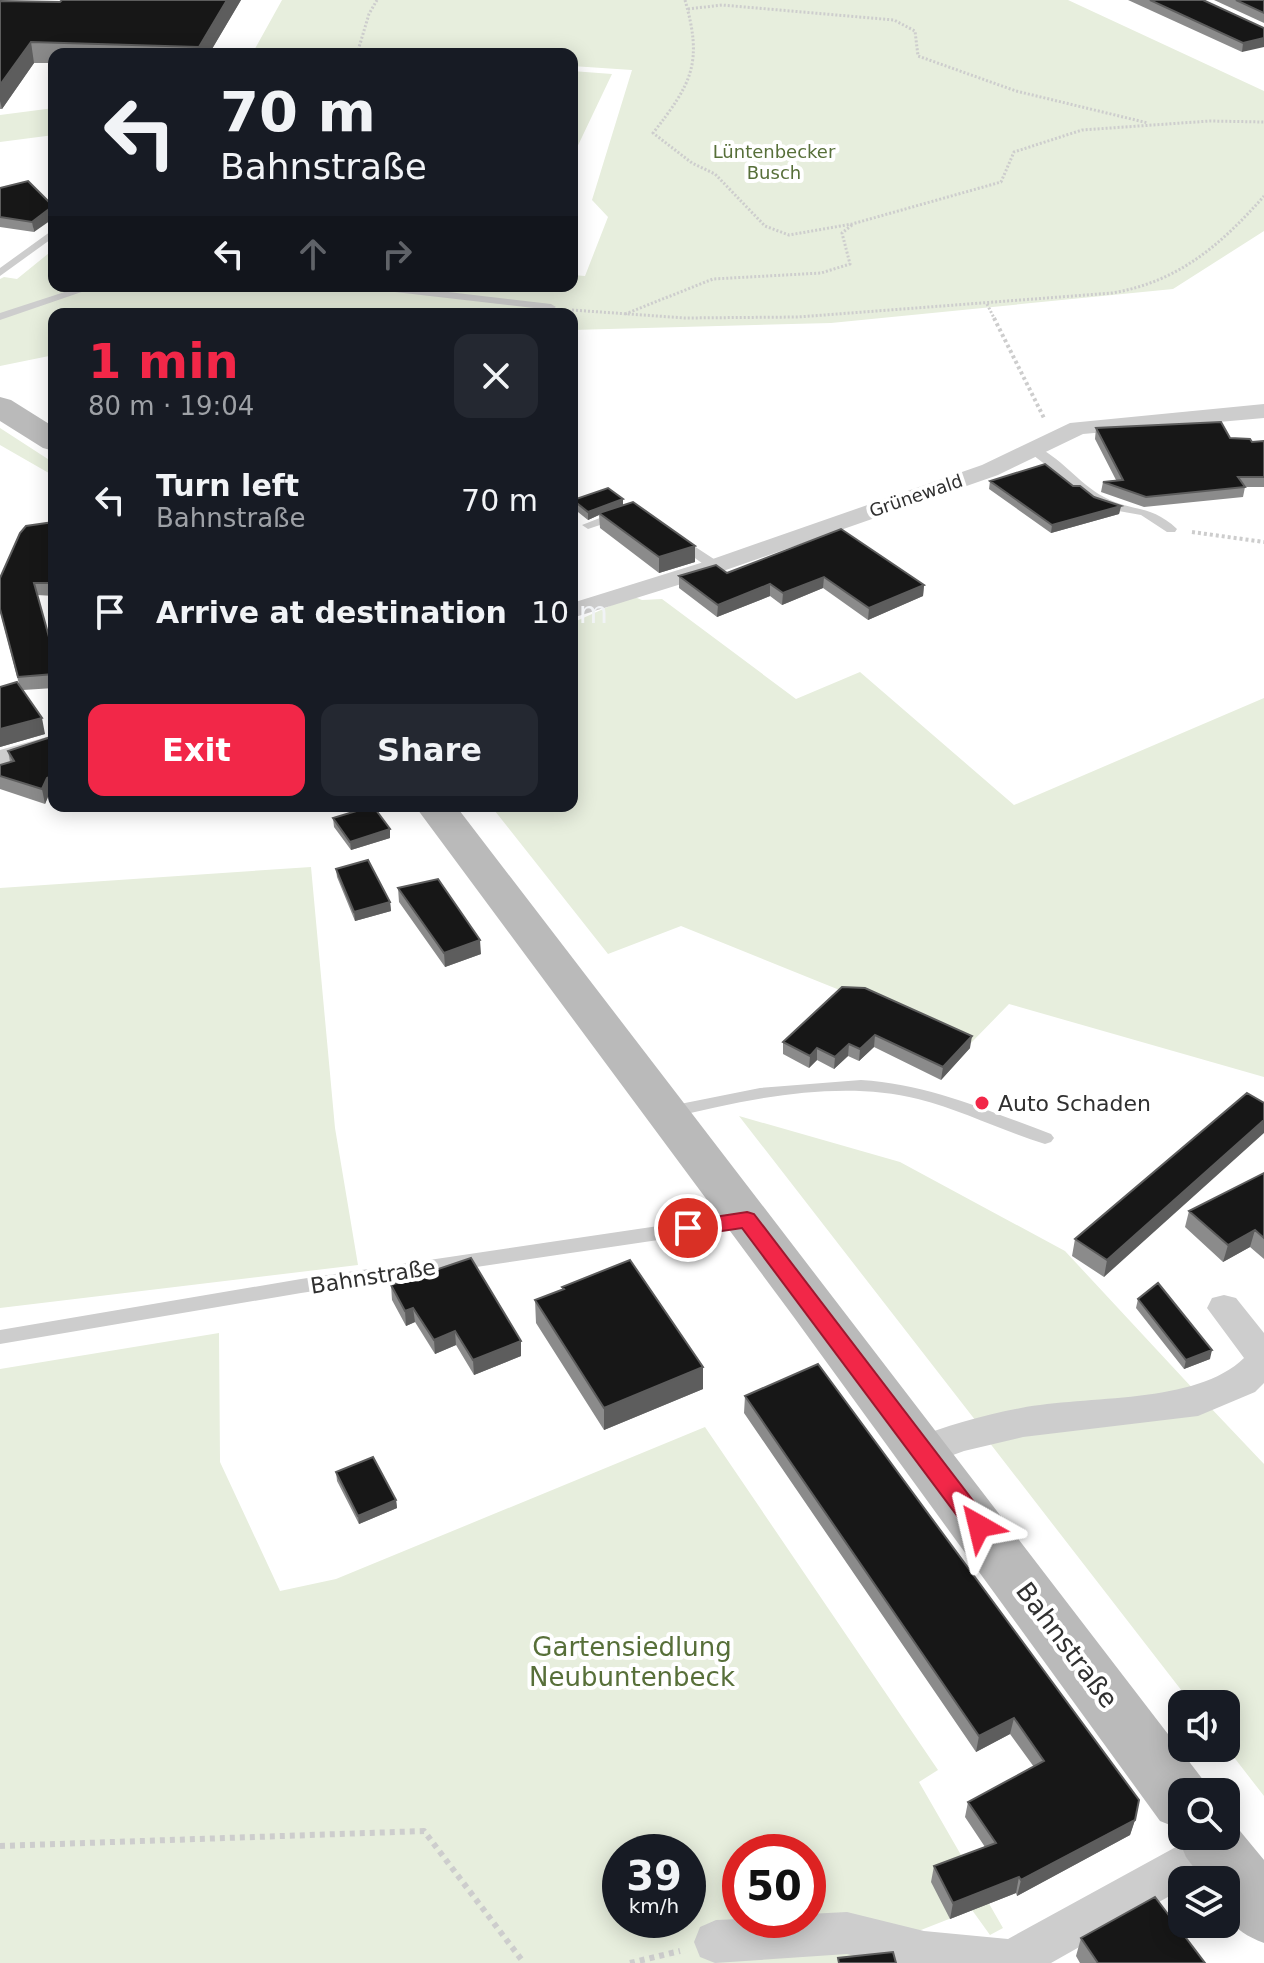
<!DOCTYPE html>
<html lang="en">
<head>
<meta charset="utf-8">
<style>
  :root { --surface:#171b24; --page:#242831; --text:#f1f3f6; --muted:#9ea1a6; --accent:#f22748 }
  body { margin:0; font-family:"DejaVu Sans",sans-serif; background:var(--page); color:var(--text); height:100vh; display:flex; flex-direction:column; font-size:30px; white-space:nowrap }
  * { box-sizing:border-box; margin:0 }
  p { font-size:26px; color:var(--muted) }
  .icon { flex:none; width:44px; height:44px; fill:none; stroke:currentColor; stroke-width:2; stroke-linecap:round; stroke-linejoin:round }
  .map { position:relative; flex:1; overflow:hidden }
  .side { position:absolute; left:48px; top:308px; width:530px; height:504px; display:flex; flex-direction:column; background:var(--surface); border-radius:16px; box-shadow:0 4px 20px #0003 }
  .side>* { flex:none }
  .hud { position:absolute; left:48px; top:48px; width:530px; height:244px; border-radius:16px; box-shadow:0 4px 20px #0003; background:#171b24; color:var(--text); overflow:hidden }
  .fabs { position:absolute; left:1168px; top:1690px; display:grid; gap:16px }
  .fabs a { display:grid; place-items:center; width:72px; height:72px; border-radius:16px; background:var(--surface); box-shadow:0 4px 20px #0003; font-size:40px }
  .speed { position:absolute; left:602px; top:1834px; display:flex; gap:16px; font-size:40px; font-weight:700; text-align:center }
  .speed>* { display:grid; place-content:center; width:104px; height:104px; border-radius:50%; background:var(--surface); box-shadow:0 4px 20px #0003; line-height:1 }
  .speed small { font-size:20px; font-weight:400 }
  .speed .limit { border:12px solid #d22; background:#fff; color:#111 }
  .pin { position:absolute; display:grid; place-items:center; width:68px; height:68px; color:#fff; margin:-34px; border:4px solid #fff; border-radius:50%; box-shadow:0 2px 8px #0007 }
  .me { position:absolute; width:88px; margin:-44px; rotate:323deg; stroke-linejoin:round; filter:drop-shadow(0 0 6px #0008) }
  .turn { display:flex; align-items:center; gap:28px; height:168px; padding:0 40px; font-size:36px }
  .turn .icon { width:104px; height:104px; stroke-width:2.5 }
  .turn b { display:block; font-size:56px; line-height:68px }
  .lanes { display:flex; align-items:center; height:76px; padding:0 40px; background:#0003; justify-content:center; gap:40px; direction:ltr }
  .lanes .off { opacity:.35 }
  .round { display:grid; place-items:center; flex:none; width:84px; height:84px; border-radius:16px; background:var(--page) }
  .head { display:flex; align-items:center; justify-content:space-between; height:136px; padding:0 40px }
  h1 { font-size:48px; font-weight:800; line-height:60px; color:var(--accent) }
  .button { display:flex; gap:16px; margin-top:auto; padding:16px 40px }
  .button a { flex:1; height:92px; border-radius:16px; background:var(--accent); color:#fff; font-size:32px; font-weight:800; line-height:92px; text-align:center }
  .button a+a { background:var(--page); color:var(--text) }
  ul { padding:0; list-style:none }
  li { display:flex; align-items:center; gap:24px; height:112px; padding:0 40px }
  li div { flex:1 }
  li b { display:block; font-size:30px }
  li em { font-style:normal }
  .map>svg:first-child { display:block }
  .green { fill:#e7eedd; fill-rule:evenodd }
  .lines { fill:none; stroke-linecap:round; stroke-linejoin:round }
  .path-far2 { stroke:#cdcdcd; stroke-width:3; stroke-dasharray:2 2; stroke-linecap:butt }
  .path-far1 { stroke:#cdcdcd; stroke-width:4; stroke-dasharray:3 3; stroke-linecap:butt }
  .path { stroke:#cdcdcd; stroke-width:6; stroke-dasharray:5 5; stroke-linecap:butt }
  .lane { fill:#cdcdcd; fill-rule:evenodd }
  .street { fill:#cdcdcd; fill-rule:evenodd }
  .secondary { fill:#bababa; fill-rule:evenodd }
  .wall { fill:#8b8b8b }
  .shaded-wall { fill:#5d5d5d }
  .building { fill:#171717; stroke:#5d5d5d; stroke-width:2 }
  .route { fill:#f22748; stroke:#9d192f; stroke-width:2 }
  .poi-dot { fill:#f22748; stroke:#fff; stroke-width:3 }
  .labels { text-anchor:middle; stroke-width:8; stroke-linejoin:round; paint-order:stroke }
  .far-park-label { font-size:18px; fill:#576f39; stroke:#fff }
  .far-street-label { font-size:18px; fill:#303030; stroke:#fff }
  .poi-label { font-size:22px; fill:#303030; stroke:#fff; text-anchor:start }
  .street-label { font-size:22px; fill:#303030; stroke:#fff }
  .near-street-label { font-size:26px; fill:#303030; stroke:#fff }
  .near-park-label { font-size:26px; fill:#576f39; stroke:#fff }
</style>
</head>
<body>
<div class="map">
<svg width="1264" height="1963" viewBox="0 0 1264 1963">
  <rect width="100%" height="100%" fill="#fff"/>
  <!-- green -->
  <path class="green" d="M282,0H1068L1264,91V231L1173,289L831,323L572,330V314H54V355L0,366V279L4,277L17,279L54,249V286H572V275L585,276L608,217L592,200L632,70L572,66V54H252Z
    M572,71L612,74L572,158Z
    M54,108V135L0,142V115Z
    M0,428L54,463V476L0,445Z
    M632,596L642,600L662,599L796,699L860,672L1014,805L1264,698V1077L1009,1004L971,1043L681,926L608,954L491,806H572V623Z
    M311,867L335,1128L358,1265L0,1308V888Z
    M739,1116L900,1162L1065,1251L1196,1392L979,1425Z
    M219,1333L220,1462L280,1591L336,1579L705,1427L938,1770L919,1782L1003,1928L990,1935L972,1910L898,1939L894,1963H0V1369ZM620,1852H688V1920H620ZM740,1852H808V1920H740Z
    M1208,1405L1264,1464V1796L1226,1747V1704H1192L989,1442Z"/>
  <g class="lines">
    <!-- path-far2 -->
    <path class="path-far2" d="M685,0C703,63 692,83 653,133L692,163L715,174L765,226L789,235L852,224L1001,182L1014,152L1082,130L1210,121L1264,122
      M688,9L722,5L894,20L915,31L918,56L1016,91L1148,123
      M357,54L369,14L377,0
      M987,304L995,320
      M572,310L685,318L798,317L1112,293C1178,282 1221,245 1264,196
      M625,314L713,279L821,273L850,264L842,233L852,225"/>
    <!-- path-far1 -->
    <path class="path-far1" d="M994,318L1044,418
      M1192,532L1264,542"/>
    <!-- path -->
    <path class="path" d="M0,1846L424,1831L524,1963
      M630,1963L680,1951"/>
    <!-- lane -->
    <path class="lane" d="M54,229V237L0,276V268Z
      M83,286H99L0,320V313Z
      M364,286H397L551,304L556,307L551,310L369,289Z
      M1033,445C1060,456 1079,484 1104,497C1131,512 1151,504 1177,529L1175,532H1167L1141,515L1113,510L1094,502L1029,452L1027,449Z
      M620,510L626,514L624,517L588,529L582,525Z
      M677,535L720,563V569H710L673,542L671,539Z
      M861,1080C929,1084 988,1111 1051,1134L1054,1138L1051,1142L1045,1144C1002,1131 962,1110 918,1099C839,1079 748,1099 670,1118L664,1116L661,1112L664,1108L670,1106L760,1088Z
      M746,1213L752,1215L755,1220L752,1225L746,1227L301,1293L0,1344V1330L301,1279Z"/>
    <!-- street -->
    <path class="street" d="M1264,404V418L1083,434L998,475L723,571L572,618V603L707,561L982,465L1070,423Z
      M54,735V751L0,766V750Z
      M1224,1295L1236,1298L1264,1333V1383L1255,1392L1198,1416L1023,1437L964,1451L923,1466L910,1462L905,1451L910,1440C946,1426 983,1415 1021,1408C1086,1395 1196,1405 1244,1358L1207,1308L1212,1298Z
      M1226,1830L1232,1833L1238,1847C1229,1869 1205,1880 1182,1880V1889L1051,1963H880L847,1954L715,1963L700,1957L694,1942L700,1927L716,1920L740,1919L808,1920V1914L847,1912L924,1931L1008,1939L1196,1836H1226Z"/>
    <!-- secondary -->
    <path class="secondary" d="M0,397L11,400L54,427V451L43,448L0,421Z
      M415,806H456L1204,1781L1209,1792H1182V1836H1226V1814L1264,1860V1943C1228,1929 1226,1917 1226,1880H1203L1186,1857L1177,1836L1180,1829L1160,1821L793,1316Z"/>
  </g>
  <!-- wall -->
  <path class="wall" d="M241,0L209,54H54V63H34L2,109H0V1L60,2Z
    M1128,0H1203L1264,28L1242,52Z
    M1214,0H1264V23Z
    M28,181L34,232L0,227V188Z
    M1096,428L1230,438L1252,442L1264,441V487H1245L1243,497L1144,507L1101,492L1103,482L1116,480L1095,439Z
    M990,481L1073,486L1094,497L1121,506L1119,514L1051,533L989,489Z
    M623,499V505L695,546V562L659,573L600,528L599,515L588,520L573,508V500Z
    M54,522V596L37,595L54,655V688L23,690L45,734L0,747V687L19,684L0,611Z
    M841,529L924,585L923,596L868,620L823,588L782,605L770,596L717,617L679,588V576L727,573Z
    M8,751L50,792L45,804L0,789V765L10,762Z
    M333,818L390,829V838L351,850L334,827Z
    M336,869L390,902L391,911L355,921L337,877Z
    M398,888L481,954L445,967L399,902Z
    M842,987L970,1048L941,1080L874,1047L859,1061L848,1056L834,1069L817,1060L809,1068L783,1054V1042Z
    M1247,1093L1104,1277L1072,1256L1075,1239Z
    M1264,1173V1259L1250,1247L1223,1262L1185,1227L1189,1211Z
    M391,1285L521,1341V1356L474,1375L456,1345L435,1354L415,1322L406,1326L392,1300Z
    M562,1287L703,1367V1389L604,1430L536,1323L535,1300L562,1290Z
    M1138,1299L1210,1359L1184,1369L1136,1308Z
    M745,1396L1135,1820L1130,1835L1017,1896L1016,1893L950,1919L931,1882L934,1866L985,1847L965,1817L968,1802L1034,1767L1010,1734L976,1752L744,1413Z
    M336,1472L396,1500L397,1508L359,1524L337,1481Z
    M1081,1938L1205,1963H1080L1076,1956Z"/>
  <!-- shaded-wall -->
  <path class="shaded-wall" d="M227,0H241L209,54H200L199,47Z
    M1264,38V47L1242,52L1243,43Z
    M31,42L34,63L2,109L0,101V85Z
    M53,206L54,218L34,232L32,222Z
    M623,499V507L599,513V515L588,520V512Z
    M1121,506L1119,514L1051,533L1052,525Z
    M695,546V562L659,573V557Z
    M824,577L823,588L782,605L783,593Z
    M770,584V596L717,617L718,605Z
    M924,585L923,596L868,620L869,608Z
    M42,718L45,734L0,747V729Z
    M54,775V791L50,792L45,804L42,789L47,778Z
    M390,829V838L351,850L350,842Z
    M390,902L391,911L355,921L354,912Z
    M480,940L481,954L445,967L444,953Z
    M875,1035L874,1047L859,1061L860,1049Z
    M972,1036L970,1048L941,1080L943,1067Z
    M849,1044L848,1056L834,1069L835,1057Z
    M817,1048V1060L809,1068L810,1056Z
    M1264,1120V1133L1104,1277L1107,1260Z
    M1255,1230L1250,1247L1223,1262L1228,1245Z
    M413,1308L415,1322L406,1326L405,1311Z
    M455,1331L456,1345L435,1354L434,1340Z
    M521,1341V1356L474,1375L473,1360Z
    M1212,1350L1210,1359L1184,1369L1186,1360Z
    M703,1367V1389L604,1430V1408Z
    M396,1500L397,1508L359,1524L358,1516Z
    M1014,1718L1010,1734L976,1752L979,1736Z
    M1135,1820L1130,1835L1017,1896L1021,1880Z
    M1019,1877L1016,1893L950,1919L953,1903Z"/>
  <!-- building -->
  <path class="building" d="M62,0H227L199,47L31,42L0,85V1L60,2Z
    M1150,0H1203L1264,28V38L1243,43Z
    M1236,0H1264V13Z
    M28,181L53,206L32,222L0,217V188Z
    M1221,422L1230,438L1250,439L1252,442L1264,441V477H1238L1245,487L1146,497L1103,482L1123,480L1096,428Z
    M1045,464L1073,486H1080L1094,497L1121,506L1052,525L990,481Z
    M608,488L623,499L588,512L573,500Z
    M633,502L695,546L659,557L599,513Z
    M54,522V583H34L54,655V674L18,677L0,609V578L20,533L26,526Z
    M841,529L924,585L869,608L824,577L783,593L770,584L718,605L679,576L716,565L727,573Z
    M17,682L42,718L0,729V687Z
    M54,736V775L47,778L42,789L0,776V765L14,761L8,751Z
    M373,806L390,829L350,842L333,818Z
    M368,860L390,902L354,912L336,869Z
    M438,879L480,940L444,953L398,888Z
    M842,987L865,988L972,1036L943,1067L875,1035L860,1049L849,1044L835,1057L817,1048L810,1056L783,1042Z
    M1247,1093L1264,1103V1120L1107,1260L1075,1239Z
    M1264,1173V1238L1255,1230L1228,1245L1189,1211Z
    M471,1258L521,1341L473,1360L455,1331L434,1340L413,1308L405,1311L391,1285Z
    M630,1260L703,1367L604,1408L535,1300L564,1289L562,1287Z
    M1158,1283L1212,1350L1186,1360L1138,1299Z
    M818,1364L1139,1800L1135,1820L1021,1880L1019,1877L953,1903L934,1866L996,1843L968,1802L1044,1761L1014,1718L979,1736L745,1396Z
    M373,1457L396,1500L358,1516L336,1472Z
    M1155,1897L1205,1963H1098L1081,1938Z
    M893,1952L896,1963H839L838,1958Z"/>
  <!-- route -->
  <path class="route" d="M747,1212L754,1214L987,1519L990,1526L987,1533L979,1536L970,1533L742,1228L688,1236L681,1234L678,1228L681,1223L688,1221Z"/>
  <!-- markers -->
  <circle class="poi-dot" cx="982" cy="1103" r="8"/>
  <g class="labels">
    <!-- far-park labels -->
    <g class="far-park-label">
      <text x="774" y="158">Lüntenbecker<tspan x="774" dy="21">Busch</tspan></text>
    </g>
    <!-- far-street labels -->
    <g class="far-street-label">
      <text transform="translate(916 496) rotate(-19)" y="6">Grünewald</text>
    </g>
    <!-- poi labels -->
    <g class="poi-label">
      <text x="998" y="1111">Auto Schaden</text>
    </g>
    <!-- street labels -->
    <g class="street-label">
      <text transform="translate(373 1276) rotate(-9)" y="8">Bahnstraße</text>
    </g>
    <!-- near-street labels -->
    <g class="near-street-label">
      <text transform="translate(1067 1645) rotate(53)" y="9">Bahnstraße</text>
    </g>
    <!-- near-park labels -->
    <g class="near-park-label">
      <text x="632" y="1656">Gartensiedlung<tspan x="632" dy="30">Neubuntenbeck</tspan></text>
    </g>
  </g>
</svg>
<div class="fabs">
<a><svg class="icon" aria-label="sound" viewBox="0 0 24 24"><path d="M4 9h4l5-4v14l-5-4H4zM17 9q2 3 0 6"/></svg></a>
<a><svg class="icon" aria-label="search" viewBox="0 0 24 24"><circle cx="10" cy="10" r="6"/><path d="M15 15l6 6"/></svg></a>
<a><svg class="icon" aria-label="layers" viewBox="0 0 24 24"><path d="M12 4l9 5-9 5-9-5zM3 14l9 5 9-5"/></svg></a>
</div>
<div class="speed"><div>39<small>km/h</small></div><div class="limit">50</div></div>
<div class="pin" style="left:688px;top:1228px;background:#d93025"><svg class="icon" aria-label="arrive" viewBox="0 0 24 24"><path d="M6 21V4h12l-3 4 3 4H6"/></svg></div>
<svg class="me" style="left:979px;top:1526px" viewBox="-20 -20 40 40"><path d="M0-17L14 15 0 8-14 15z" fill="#f22748" stroke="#fff" stroke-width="4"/></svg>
<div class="hud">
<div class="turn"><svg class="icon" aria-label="left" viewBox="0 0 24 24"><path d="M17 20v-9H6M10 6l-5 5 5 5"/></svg><div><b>70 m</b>Bahnstraße</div></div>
<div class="lanes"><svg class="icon" aria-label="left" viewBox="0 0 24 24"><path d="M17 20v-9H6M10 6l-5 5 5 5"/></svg><svg class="icon off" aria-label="ahead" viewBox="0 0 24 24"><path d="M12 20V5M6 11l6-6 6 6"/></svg><svg class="icon off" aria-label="right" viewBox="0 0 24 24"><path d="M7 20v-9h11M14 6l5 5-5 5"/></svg></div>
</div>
<section class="side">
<div class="head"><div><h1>1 min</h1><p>80 m · 19:04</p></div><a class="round"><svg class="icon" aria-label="close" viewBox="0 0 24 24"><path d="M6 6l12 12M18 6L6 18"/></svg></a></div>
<ul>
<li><svg class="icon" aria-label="left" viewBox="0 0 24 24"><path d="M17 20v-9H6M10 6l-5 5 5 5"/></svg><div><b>Turn left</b><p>Bahnstraße</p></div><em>70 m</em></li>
<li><svg class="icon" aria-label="arrive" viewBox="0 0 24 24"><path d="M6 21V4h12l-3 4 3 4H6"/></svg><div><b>Arrive at destination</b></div><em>10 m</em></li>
</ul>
<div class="button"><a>Exit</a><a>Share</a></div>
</section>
</div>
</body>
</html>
